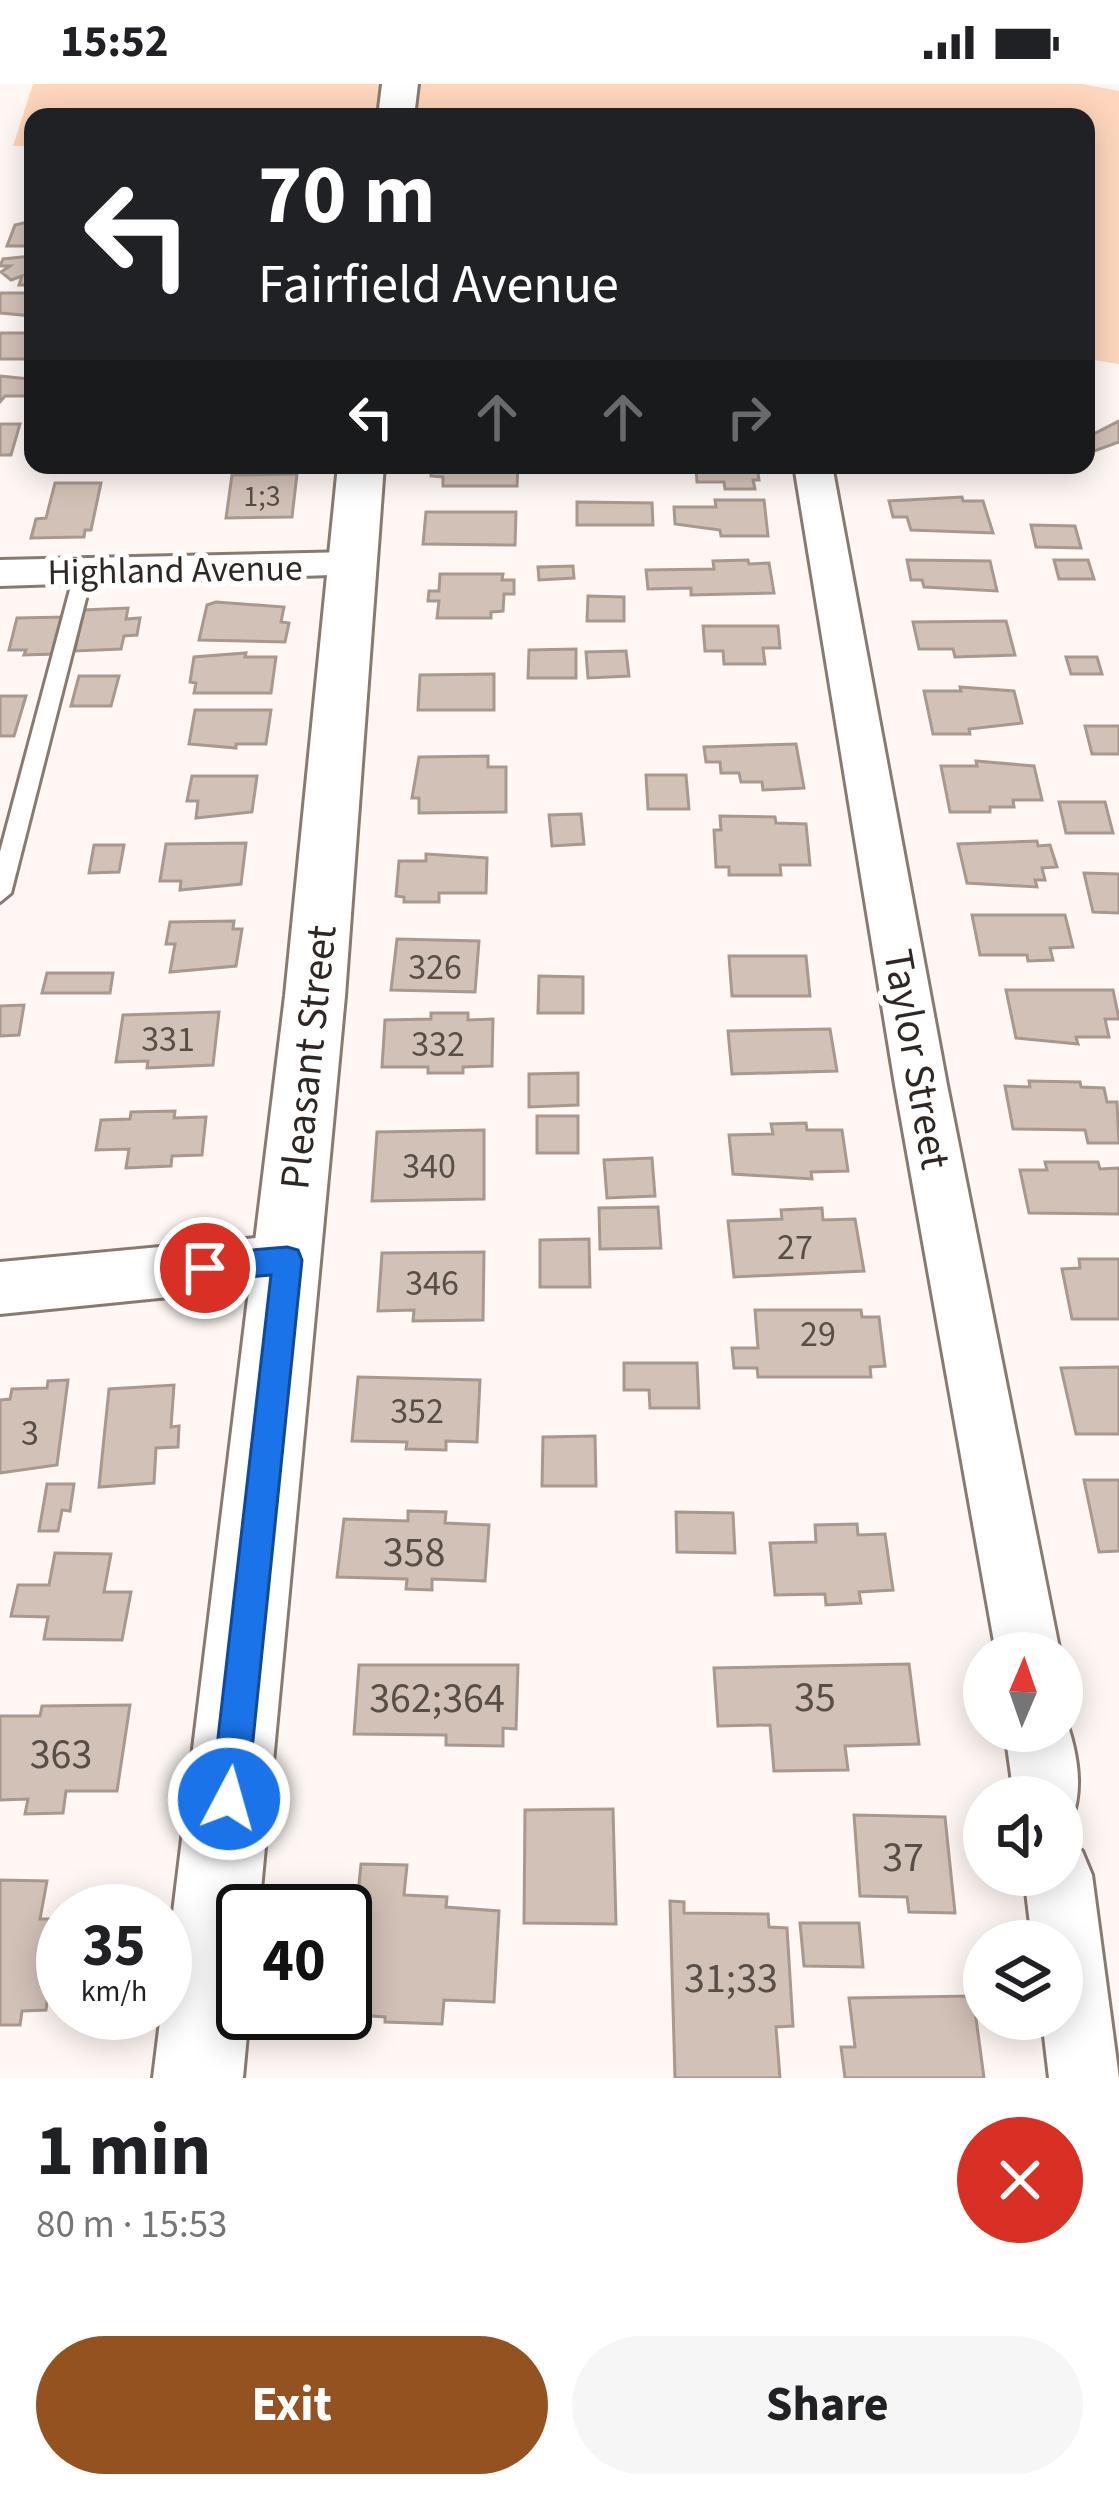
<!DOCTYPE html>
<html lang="en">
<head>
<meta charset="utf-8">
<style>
  :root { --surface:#fff; --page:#f6f6f6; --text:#202124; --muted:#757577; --accent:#945221 }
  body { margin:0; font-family:"Source Sans 3",sans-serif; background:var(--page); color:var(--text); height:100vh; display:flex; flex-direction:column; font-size:45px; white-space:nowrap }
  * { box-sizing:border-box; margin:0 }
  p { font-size:39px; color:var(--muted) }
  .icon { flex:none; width:66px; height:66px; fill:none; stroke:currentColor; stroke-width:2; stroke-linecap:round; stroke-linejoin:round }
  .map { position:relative; height:1994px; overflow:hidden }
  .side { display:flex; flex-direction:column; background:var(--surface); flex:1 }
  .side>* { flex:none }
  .hud { position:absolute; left:24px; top:24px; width:1071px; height:366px; border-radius:24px; box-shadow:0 6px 30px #0003; background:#202124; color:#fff; overflow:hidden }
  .needle { width:78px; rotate:2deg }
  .buttons { position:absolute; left:963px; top:1548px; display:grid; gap:24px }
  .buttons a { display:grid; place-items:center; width:120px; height:120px; border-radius:50%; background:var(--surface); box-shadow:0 6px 30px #0003; font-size:60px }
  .speed { position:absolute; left:36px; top:1800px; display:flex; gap:24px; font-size:60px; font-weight:700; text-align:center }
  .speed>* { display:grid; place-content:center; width:156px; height:156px; border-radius:50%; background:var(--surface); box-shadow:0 6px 30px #0003; line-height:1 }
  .speed small { font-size:30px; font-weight:400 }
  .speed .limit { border:6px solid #111; border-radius:18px; background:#fff; color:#111 }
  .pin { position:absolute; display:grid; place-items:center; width:102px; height:102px; color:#fff; margin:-51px; border:6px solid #fff; border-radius:50%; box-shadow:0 3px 12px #0007 }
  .me { position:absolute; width:132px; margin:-66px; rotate:6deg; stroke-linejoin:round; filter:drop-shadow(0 0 9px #0008) }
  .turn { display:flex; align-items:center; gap:42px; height:252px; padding:0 36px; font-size:54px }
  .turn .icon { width:156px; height:156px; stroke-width:2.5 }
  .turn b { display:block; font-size:84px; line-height:102px }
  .lanes { display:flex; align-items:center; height:114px; padding:0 36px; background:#0003; justify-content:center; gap:60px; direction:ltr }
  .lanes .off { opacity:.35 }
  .round { display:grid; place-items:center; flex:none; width:126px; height:126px; border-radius:63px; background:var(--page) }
  .summary { display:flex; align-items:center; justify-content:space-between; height:204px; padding:0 36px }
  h1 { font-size:72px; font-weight:700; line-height:90px }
  .action { display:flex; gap:24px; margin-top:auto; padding:24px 36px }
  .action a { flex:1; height:138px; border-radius:72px; background:var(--accent); color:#fff; font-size:48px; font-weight:700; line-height:138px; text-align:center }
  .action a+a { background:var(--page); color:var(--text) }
  .status { display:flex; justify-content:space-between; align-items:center; height:84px; padding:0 60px; background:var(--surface); direction:ltr }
  .status svg { height:33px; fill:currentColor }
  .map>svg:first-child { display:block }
  .green { fill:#fed6bd }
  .building { fill:#d2c1b7; stroke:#a8988e; stroke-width:3 }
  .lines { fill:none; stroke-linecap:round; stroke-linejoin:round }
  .service-casing { stroke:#897a70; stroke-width:6 }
  .minor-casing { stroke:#897a70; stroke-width:6 }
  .tertiary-casing { stroke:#897a70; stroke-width:6 }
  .service { fill:#fff; fill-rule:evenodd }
  .minor { fill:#fff; fill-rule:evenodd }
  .tertiary { fill:#fff; fill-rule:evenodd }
  .route { fill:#1a73e8; stroke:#114b97; stroke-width:3 }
  .labels { text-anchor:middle; stroke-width:12; stroke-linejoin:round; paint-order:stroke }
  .far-number-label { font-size:30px; fill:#574e48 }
  .far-street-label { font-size:36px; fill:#2e2723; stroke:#fff }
  .number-label { font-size:36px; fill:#574e48 }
  .street-label { font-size:42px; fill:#2e2723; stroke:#fff }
  .near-number-label { font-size:42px; fill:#574e48 }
</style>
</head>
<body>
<div class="status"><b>15:52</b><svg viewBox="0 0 49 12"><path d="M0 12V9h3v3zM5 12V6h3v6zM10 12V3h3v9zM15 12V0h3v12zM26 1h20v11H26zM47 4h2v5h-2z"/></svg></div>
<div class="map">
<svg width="1119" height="1994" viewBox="0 0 1119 1994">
  <rect width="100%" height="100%" fill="#fef7f3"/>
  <!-- green -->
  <path class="green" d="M33,0H1083L1119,7V280L1086,275V33H33V62H13Z"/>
  <!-- building -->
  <path class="building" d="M28,138H33V162H7L15,141Z
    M33,172V201H19L22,192L11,196L1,188L10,182H0L3,175Z
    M0,209H33V232L0,229Z
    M0,249H33V275H0Z
    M0,292L30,295L26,312H5L0,318Z
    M1119,337V358L1086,370V354Z
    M0,340H20L11,371H0Z
    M432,381H518L517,402H443V393L431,392Z
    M686,381H757L759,396H753L755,405H725L724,398H697L696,385L686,386Z
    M297,390L292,433L226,434L232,391Z
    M55,399H101L91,446H85L84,453L31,454L36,435L46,434Z
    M962,413L963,417H983L993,449L911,446L907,433H893L889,417Z
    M715,416H764L768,452H721L720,446L675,440L674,423H716Z
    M577,418L652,419L653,441H577Z
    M426,428H516L515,461L423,460Z
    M1031,441L1075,442L1081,464L1036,463Z
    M748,476L749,480L769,479L774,509L691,511V504L648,505L646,486L714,485L713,477Z
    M907,476L990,477L997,507L924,503L922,496H911Z
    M1054,476H1088L1094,495H1059Z
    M573,482L574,494L539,496L538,483Z
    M440,490H503L502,496H514V510H504L503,527L491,528V534H437L439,517H428L429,507H439Z
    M588,512L624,513V537H587Z
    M216,518L284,523L281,538L289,539L285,558L199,556L207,521Z
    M128,524L126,535L140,534L137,551L124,552L121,565L75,567L83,526Z
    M65,533L57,570L24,571L26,566H9L17,534Z
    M1006,537L1015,571L955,573L953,565H919L913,538Z
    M703,542H778L780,564H763L765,580H724L723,567H705Z
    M576,565V594H528L529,566Z
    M626,567L629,592L588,594L586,568Z
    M246,569L245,573H276L271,609H194L196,599L190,598L194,573Z
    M1066,573H1097L1102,590H1071Z
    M494,590V626H418L420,591Z
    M79,592H119L111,622H71Z
    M960,603L1014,607L1022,639L969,645L970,650H933L924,607H961Z
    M0,612H26L14,652H0Z
    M195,626H271L266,660H236V664L189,660Z
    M1085,642H1119V670H1092Z
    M796,660L804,704L763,706L762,698H741L739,689H721L720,678H706L704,663Z
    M488,672V683H506V728L419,729V714H412L419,673Z
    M976,677L1034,682L1042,716H1013L1014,723H990V728H950L941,682H977Z
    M646,691H686L689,725H648Z
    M192,692H257L252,728L196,734L198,717H187Z
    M1059,718H1105L1113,749H1066Z
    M581,730L584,760L552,762L549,731Z
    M720,732L775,733L776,739L806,740L810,781H780L781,791H729V783H716L714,746H721Z
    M1037,757L1038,762L1050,761L1057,783L1042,784L1045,796H1035L1037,803L967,799L958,760Z
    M246,759L241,800L180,806L181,797H160L166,760Z
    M94,761H124L119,788L89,789Z
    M426,770L487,774L486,809H439V818H404V813L396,812L399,777H426Z
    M1084,789L1119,790V829L1093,828Z
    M972,831H1065L1073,863L1050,864L1053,876L1028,877L1027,871H980Z
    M234,837L233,845H242L236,882L170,888L175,860H166L170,838Z
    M397,855L479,857L475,908L391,906Z
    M729,872H806L810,912H732Z
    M47,889H113L110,909H42Z
    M539,892L583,893V929H538Z
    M1006,906H1113L1119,935H1105L1109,953H1076L1078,960L1016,954Z
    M24,921L19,951L0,952V922Z
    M219,928L213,981L147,984L148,977L116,978L123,931Z
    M431,929H468V936L493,935L492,982L463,983V989H428V983H382L385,936L431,935Z
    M830,945L837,987L732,990L728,947Z
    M578,989V1021L529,1023V990Z
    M1029,997L1080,998L1081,1003L1104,1004L1107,1018H1117L1119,1059H1088L1085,1046L1013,1045L1005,1002L1030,1003Z
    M175,1027L174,1034L206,1033L202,1071L172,1072L171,1082L126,1084L129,1065L96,1066L101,1036L130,1035L131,1028Z
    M537,1032H578V1069H537Z
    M806,1039L807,1046H842L848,1087L811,1088L812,1095L733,1090L729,1051L773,1050L771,1040Z
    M484,1046V1115L372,1117L377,1048Z
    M652,1074L655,1112L607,1114L604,1076Z
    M1045,1078H1098L1100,1085L1119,1084V1130L1029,1129L1020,1086H1047Z
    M658,1123L661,1164L600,1165L599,1124Z
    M822,1124L823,1136L855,1135L864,1187L734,1193L728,1137L782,1135L781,1126Z
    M589,1155L590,1203H540V1156Z
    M484,1168L483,1236L413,1237L414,1226L378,1227L382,1169Z
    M1079,1175H1119V1235H1072L1062,1185L1080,1184Z
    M755,1226H861L862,1233H879L885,1282L870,1283L871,1293H758L757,1284H734L732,1264H758Z
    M624,1279H697L699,1324H650L649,1306H624Z
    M1119,1283V1350H1076L1061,1284Z
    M358,1293L480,1296L477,1358L446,1357V1366L406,1365L407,1358L352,1357Z
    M68,1296L57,1381L0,1389V1316L10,1315L12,1305L47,1304L48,1297Z
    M174,1301L171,1343L179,1342L178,1363L156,1364L154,1399L99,1403L109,1305Z
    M595,1352L596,1402H542L543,1353Z
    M1084,1396H1119V1467L1099,1468Z
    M47,1400H74L70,1427L62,1426L58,1447H39Z
    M408,1427L446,1428L445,1439L489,1441L485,1497L432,1495V1506L406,1505L407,1495L337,1493L344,1435L408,1437Z
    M676,1428L733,1429L735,1469L677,1468Z
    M857,1440L858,1451L885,1450L893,1506L859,1508L861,1519L826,1521L825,1510L775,1511L770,1459L816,1458L815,1441Z
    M55,1469L111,1470L104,1508H131L122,1556L44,1555L48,1533L11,1532L18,1501H49Z
    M909,1580L919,1660L845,1662L848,1686L774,1687L770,1641L718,1642L714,1584Z
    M359,1581H518L516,1645L503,1644V1662L446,1661V1651L354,1650Z
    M130,1621L117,1707H66L63,1729L25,1730L28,1715L0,1716V1632H40L42,1622Z
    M613,1725L616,1840L524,1839L525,1726Z
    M854,1731L945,1733L955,1829L909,1828L907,1813L860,1812Z
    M361,1780L407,1781L404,1811L447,1813L446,1823L499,1827L494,1918L444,1916L442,1940L385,1938V1933L346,1930Z
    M0,1796L47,1797L40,1835H63V1903H49L46,1926L22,1927L20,1941H0Z
    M670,1817L684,1818V1829L768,1830L769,1843L787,1844L793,1942L776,1943L780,1994H675Z
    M800,1839H859L863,1883L804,1882Z
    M973,1912L984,1994H845L841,1963H855L849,1914Z"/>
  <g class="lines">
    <!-- service casing -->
    <g class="service-casing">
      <path id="service" d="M84,481L93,487L11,809L0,818V768L75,487Z"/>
    </g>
    <!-- minor casing -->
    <g class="minor-casing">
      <path id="minor" d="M794,381H832L947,1001L1060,1569H996L895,1001Z
        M349,468L363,472L369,481L363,490L0,502V476Z
        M287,1151L306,1158L314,1176L306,1194L287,1201L0,1230V1178Z
        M1062,1626C1076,1661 1085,1702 1071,1737L1062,1740V1713H1014L1005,1647H1062Z
        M1062,1758L1082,1767L1092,1791L1119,1994H1049L1042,1935H1062V1857H1032L1024,1791H1062Z"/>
    </g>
    <!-- tertiary casing -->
    <g class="tertiary-casing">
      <path id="tertiary" d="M382,0H418L414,33H378Z
        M338,381H384L345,912L259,1827H243V1929H249L243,1994H153L161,1929H165V1894L285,912Z"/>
    </g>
    <!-- service -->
    <use href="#service" class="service"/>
    <!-- minor -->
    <use href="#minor" class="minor"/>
    <!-- tertiary -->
    <use href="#tertiary" class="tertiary"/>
  </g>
  <!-- route -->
  <path class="route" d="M287,1163L298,1166L302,1176L247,1715L241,1728L229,1733L216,1728L211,1715L271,1191L205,1197L195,1193L190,1184L195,1174L205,1170Z"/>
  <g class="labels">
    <!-- far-number labels -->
    <g class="far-number-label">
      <text x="262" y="422">1;3</text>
    </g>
    <!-- far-street labels -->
    <g class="far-street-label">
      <text transform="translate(175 485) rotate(-1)" y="13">Highland Avenue</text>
    </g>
    <!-- number labels -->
    <g class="number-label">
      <text x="435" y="895">326</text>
      <text x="168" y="967">331</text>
      <text x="438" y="972">332</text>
      <text x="429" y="1094">340</text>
      <text x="795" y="1175">27</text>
      <text x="432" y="1211">346</text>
      <text x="818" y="1262">29</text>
      <text x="417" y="1339">352</text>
      <text x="30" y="1361">3</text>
    </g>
    <!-- street labels -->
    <g class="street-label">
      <text transform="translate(307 973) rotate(-84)" y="15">Pleasant Street</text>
      <text transform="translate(918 975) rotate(80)" y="15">Taylor Street</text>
    </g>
    <!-- near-number labels -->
    <g class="near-number-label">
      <text x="414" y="1482">358</text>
      <text x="815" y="1627">35</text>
      <text x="437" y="1628">362;364</text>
      <text x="61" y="1684">363</text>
      <text x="903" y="1787">37</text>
      <text x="731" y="1908">31;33</text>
    </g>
  </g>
</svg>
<div class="buttons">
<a><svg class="needle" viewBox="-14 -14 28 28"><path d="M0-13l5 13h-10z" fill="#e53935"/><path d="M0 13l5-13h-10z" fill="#757577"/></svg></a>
<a><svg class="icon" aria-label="sound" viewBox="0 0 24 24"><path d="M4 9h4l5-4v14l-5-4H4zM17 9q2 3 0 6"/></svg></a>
<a><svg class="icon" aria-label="layers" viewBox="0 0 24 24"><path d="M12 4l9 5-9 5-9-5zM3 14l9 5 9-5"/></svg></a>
</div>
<div class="speed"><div>35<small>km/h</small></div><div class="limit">40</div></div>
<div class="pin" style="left:205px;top:1184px;background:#d93025"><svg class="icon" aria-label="arrive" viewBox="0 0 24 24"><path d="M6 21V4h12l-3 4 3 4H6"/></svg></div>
<svg class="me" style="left:229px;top:1715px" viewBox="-20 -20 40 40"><circle r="17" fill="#1a73e8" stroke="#fff" stroke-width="3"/><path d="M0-11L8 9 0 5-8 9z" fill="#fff"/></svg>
<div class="hud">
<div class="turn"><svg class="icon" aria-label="left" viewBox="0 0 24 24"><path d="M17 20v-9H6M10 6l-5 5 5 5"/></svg><div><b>70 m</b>Fairfield Avenue</div></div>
<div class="lanes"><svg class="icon" aria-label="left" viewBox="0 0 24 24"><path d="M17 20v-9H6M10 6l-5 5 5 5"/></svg><svg class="icon off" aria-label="ahead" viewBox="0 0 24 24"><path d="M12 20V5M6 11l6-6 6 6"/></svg><svg class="icon off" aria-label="ahead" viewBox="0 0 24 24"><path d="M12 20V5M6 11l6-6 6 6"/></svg><svg class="icon off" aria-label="right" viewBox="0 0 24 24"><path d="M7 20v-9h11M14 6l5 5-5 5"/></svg></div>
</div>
</div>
<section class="side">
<div class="summary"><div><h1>1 min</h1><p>80 m · 15:53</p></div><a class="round" style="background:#d93025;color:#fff"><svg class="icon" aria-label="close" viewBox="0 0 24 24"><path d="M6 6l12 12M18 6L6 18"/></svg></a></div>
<div class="action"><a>Exit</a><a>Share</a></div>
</section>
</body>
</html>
